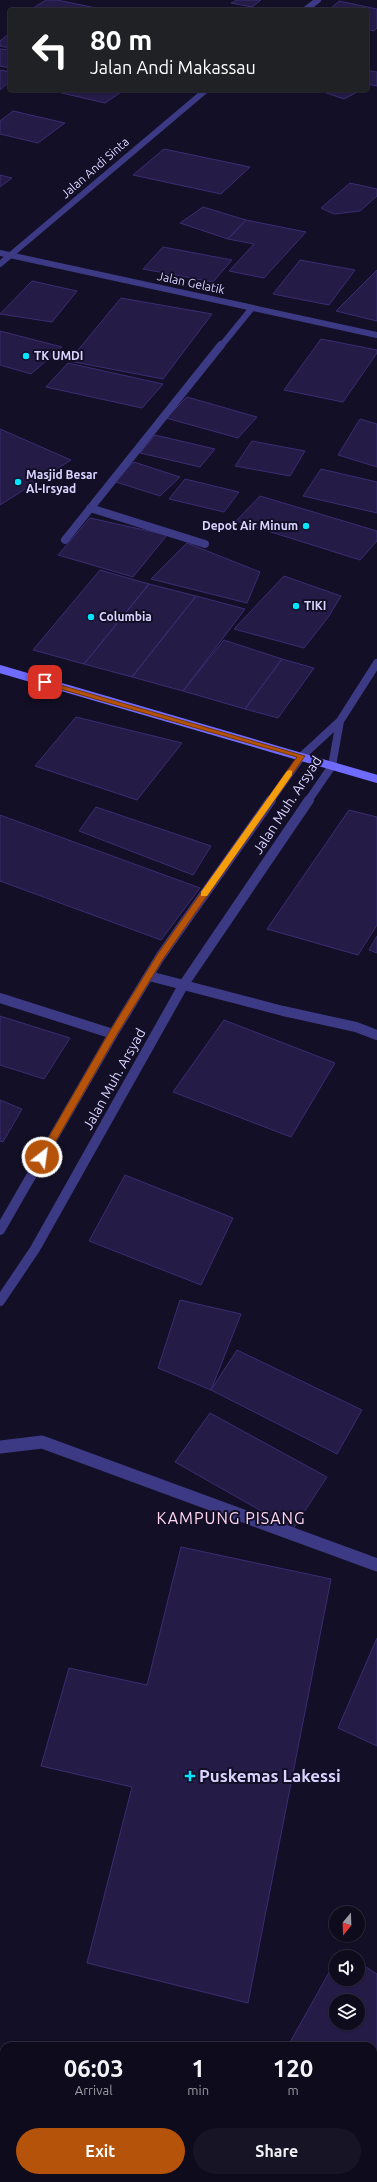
<!DOCTYPE html>
<html lang="en">
<head>
<meta charset="utf-8">
<style>
  :root { --surface:#0e0b1c; --page:#171425; --text:#f1f3f6; --muted:#9b9ba3; --line:#2e2b3b; --accent:#b45309 }
  body { margin:0; font-family:Ubuntu,sans-serif; background:var(--page); color:var(--text); height:100vh; display:flex; flex-direction:column; font-size:15px; white-space:nowrap }
  * { box-sizing:border-box; margin:0 }
  p { font-size:13px; color:var(--muted) }
  .icon { flex:none; width:22px; height:22px; fill:none; stroke:currentColor; stroke-width:2; stroke-linecap:round; stroke-linejoin:round }
  .map { position:relative; flex:1; overflow:hidden }
  .details { position:absolute; left:0px; top:2042px; width:377px; height:140px; display:flex; flex-direction:column; background:var(--surface); border-radius:12px 12px 0 0; box-shadow:0 1px 3px #0004,0 0 0 1px var(--line) }
  .details>* { flex:none }
  .top-card { position:absolute; left:8px; top:8px; width:361px; height:84px; border-radius:4px; box-shadow:0 1px 3px #0004,0 0 0 1px var(--line); background:#202124; color:#fff; overflow:hidden }
  .needle { width:26px; rotate:199deg }
  .controls { position:absolute; left:329px; top:1906px; display:grid; gap:8px }
  .controls a { display:grid; place-items:center; width:36px; height:36px; border-radius:50%; background:var(--surface); box-shadow:0 1px 3px #0004,0 0 0 1px var(--line); font-size:20px }
  .pin { position:absolute; display:grid; place-items:center; width:34px; height:34px; color:#fff; margin:-17px; border-radius:8px; box-shadow:0 2px 6px #0006 }
  .me { position:absolute; width:44px; margin:-22px; rotate:30deg; stroke-linejoin:round; filter:drop-shadow(0 0 3px #0008) }
  .turn { display:flex; align-items:center; gap:14px; height:84px; padding:0 16px; font-size:18px }
  .turn .icon { width:52px; height:52px; stroke-width:2.5 }
  .turn b { display:block; font-size:28px; line-height:34px }
  .eta { display:flex; justify-content:space-evenly; align-items:center; height:68px; text-align:center }
  .eta b { font-size:24px; font-weight:700; line-height:28px }
  .button { display:flex; gap:8px; margin-top:auto; padding:8px 16px }
  .button a { flex:1; height:46px; border-radius:24px; background:var(--accent); color:#fff; font-size:16px; font-weight:700; line-height:46px; text-align:center }
  .button a+a { background:var(--page); color:var(--text) }
  .map>svg:first-child { display:block }
  .building { fill:#241b47; stroke:#3b2d73; fill-rule:evenodd }
  .lines { fill:none; stroke-linecap:round; stroke-linejoin:round }
  .street-far3 { stroke:#3d3a85; stroke-width:6 }
  .street-far2 { stroke:#3d3a85; stroke-width:8 }
  .street-far1 { stroke:#3d3a85; stroke-width:10 }
  .street { stroke:#3d3a85; stroke-width:13 }
  .secondary { stroke:#6f6bff; stroke-width:8 }
  .route { fill:#b45309; stroke:#753606 }
  .slow { fill:#f59e0b }
  .poi-dot { fill:#00e5ff; stroke:#130f26; stroke-width:1.5 }
  .labels { text-anchor:middle; stroke-width:4; stroke-linejoin:round; paint-order:stroke }
  .far-street-label { font-size:12px; fill:#d9d4ff; stroke:#130f26 }
  .far-poi-label { font-size:12px; font-weight:bold; fill:#d9d4ff; stroke:#130f26; text-anchor:start }
  .street-label { font-size:14px; fill:#d9d4ff; stroke:#130f26 }
  .quarter-label { font-size:16px; letter-spacing:1px; fill:#ffd6f0; stroke:#130f26 }
  .near-poi-label { font-size:17px; font-weight:bold; fill:#d9d4ff; stroke:#130f26; text-anchor:start }
</style>
</head>
<body>
<div class="map">
<svg width="377" height="2182" viewBox="0 0 377 2182">
  <rect width="100%" height="100%" fill="#130f26"/>
  <!-- building -->
  <path class="building" d="M46,0H57L96,8L93,10H30Z
    M237,0H261L252,7L231,3Z
    M339,1L377,9V28L374,31L367,29V10H329Z
    M7,35H10V48L0,46V41Z
    M0,49L10,50V68L0,66Z
    M0,70L10,72V81L0,90Z
    M370,71L377,72V86L367,84V73Z
    M49,90H124L105,103Z
    M318,90H361L344,99Z
    M13,111L65,123L38,143L0,134V121Z
    M164,149L250,167L221,194L133,175Z
    M0,175L12,178L0,187Z
    M350,183L377,189V196L360,211L334,214L321,208Z
    M203,207L246,220L228,239L180,223Z
    M246,220L306,232L264,278L229,271L254,244L228,239Z
    M163,247L232,260L213,282L143,269Z
    M300,260L355,270L329,305L273,294Z
    M377,270V321L336,311Z
    M32,281L77,291L52,322L0,314Z
    M121,298L212,314L163,379L69,361Z
    M0,331L62,347L31,374L0,365Z
    M321,339L377,350V353L343,402L284,390Z
    M68,363L163,384L142,408L46,387Z
    M187,397L257,417L238,438L166,418Z
    M360,419L377,424V467L338,455Z
    M0,429L71,460L0,505Z
    M155,435L215,449L200,467L140,453Z
    M252,441L305,451L290,476L235,466Z
    M134,462L180,477L160,496L113,481Z
    M321,469L377,482V513L303,496Z
    M185,479L239,492L224,512L169,499Z
    M260,496L377,531V541L360,560L236,521Z
    M90,518L167,535L133,577L58,555Z
    M187,543L260,572L247,603L151,579Z
    M100,570L149,584L84,664L33,650Z
    M284,576L341,596L329,616L304,648L234,629Z
    M149,584L196,596L132,677L84,664Z
    M196,596L245,609L183,691L132,677Z
    M224,640L282,659L245,709L183,691Z
    M282,659L314,668L278,718L245,709Z
    M76,717L182,743L137,800L35,766Z
    M96,807L211,846L193,875L79,831Z
    M349,810L377,817V925L358,955L267,929Z
    M0,815L200,888L161,940L0,881Z
    M377,936V953L369,950Z
    M0,1016L70,1038L44,1079L0,1065Z
    M224,1020L335,1063L291,1137L173,1092Z
    M0,1100L22,1109L3,1142L0,1141Z
    M125,1175L233,1218L201,1285L89,1241Z
    M180,1300L241,1314L211,1390L158,1368Z
    M237,1350L362,1410L337,1454L211,1390Z
    M210,1413L327,1477L293,1529L175,1462Z
    M181,1547L331,1579L248,2003L87,1963L132,1787L41,1766L69,1668L147,1685Z
    M377,1638V1746L338,1728Z
    M341,1951L351,1957H338Z
    M336,1960V1979H358V1962L377,1974V2182H223L218,2178H373V2046H288ZM336,2001H358V2023H336Z
    M8,2178H154V2182H8Z"/>
  <g class="lines">
    <!-- street-far3 -->
    <path class="street-far3" d="M305,10L318,0
      M0,253L377,335
      M0,264L206,90
      M221,346L252,308"/>
    <!-- street-far2 -->
    <path class="street-far2" d="M90,508L205,544
      M65,540L221,345
      M270,801L302,756L340,721L377,663
      M308,801L332,766L340,721"/>
    <!-- street-far1 -->
    <path class="street-far1" d="M149,976L283,1011L356,1027L377,1035
      M0,998L113,1034
      M0,1230L113,1034L160,957L271,800
      M0,1301L35,1249L184,984L309,800"/>
    <!-- street -->
    <path class="street" d="M0,1447L42,1442L377,1565"/>
    <!-- secondary -->
    <path class="secondary" d="M0,669L377,779"/>
  </g>
  <!-- route -->
  <path class="route" d="M43,680L305,756L163,959L116,1036L45,1160L42,1161L37,1157L39,1154L110,1031L157,955L297,757L43,684Z"/>
  <!-- slow -->
  <path class="slow" d="M290,770L292,771V775L207,896H201V892L287,771Z"/>
  <!-- markers -->
  <g class="poi-dot">
    <circle cx="26" cy="356" r="4"/>
    <circle cx="18" cy="482" r="4"/>
    <circle cx="306" cy="526" r="4"/>
    <circle cx="296" cy="606" r="4"/>
    <circle cx="91" cy="617" r="4"/>
    <path d="M188 1770h4v4h4v4h-4v4h-4v-4h-4v-4h4z"/>
  </g>
  <g class="labels">
    <!-- far-street labels -->
    <g class="far-street-label">
      <text transform="translate(95 168) rotate(-41)" y="4">Jalan Andi Sinta</text>
      <text transform="translate(191 283) rotate(12)" y="4">Jalan Gelatik</text>
    </g>
    <!-- far-poi labels -->
    <g class="far-poi-label">
      <text x="34" y="360">TK UMDI</text>
      <text x="26" y="479">Masjid Besar<tspan x="26" dy="14">Al-Irsyad</tspan></text>
      <text x="298" y="530" text-anchor="end">Depot Air Minum</text>
      <text x="304" y="610">TIKI</text>
      <text x="99" y="621">Columbia</text>
    </g>
    <!-- street labels -->
    <g class="street-label">
      <text transform="translate(287 805) rotate(-57)" y="5">Jalan Muh. Arsyad</text>
      <text transform="translate(114 1079) rotate(-61)" y="5">Jalan Muh. Arsyad</text>
    </g>
    <!-- quarter labels -->
    <g class="quarter-label">
      <text x="231" y="1524">KAMPUNG PISANG</text>
    </g>
    <!-- near-poi labels -->
    <g class="near-poi-label">
      <text x="199" y="1782">Puskemas Lakessi</text>
    </g>
  </g>
</svg>
<div class="controls">
<a><svg class="needle" viewBox="-14 -14 28 28"><path d="M0-13l5 13h-10z" fill="#e53935"/><path d="M0 13l5-13h-10z" fill="#9b9ba3"/></svg></a>
<a><svg class="icon" aria-label="sound" viewBox="0 0 24 24"><path d="M4 9h4l5-4v14l-5-4H4zM17 9q2 3 0 6"/></svg></a>
<a><svg class="icon" aria-label="layers" viewBox="0 0 24 24"><path d="M12 4l9 5-9 5-9-5zM3 14l9 5 9-5"/></svg></a>
</div>
<div class="pin" style="left:45px;top:682px;background:#d93025"><svg class="icon" aria-label="arrive" viewBox="0 0 24 24"><path d="M6 21V4h12l-3 4 3 4H6"/></svg></div>
<svg class="me" style="left:42px;top:1157px" viewBox="-20 -20 40 40"><circle r="17" fill="#b45309" stroke="#fff" stroke-width="3"/><path d="M0-11L8 9 0 5-8 9z" fill="#fff"/></svg>
<div class="top-card">
<div class="turn"><svg class="icon" aria-label="left" viewBox="0 0 24 24"><path d="M17 20v-9H6M10 6l-5 5 5 5"/></svg><div><b>80 m</b>Jalan Andi Makassau</div></div>
</div>
<section class="details">
<div class="eta">
<div><b>06:03</b><p>Arrival</p></div>
<div><b>1</b><p>min</p></div>
<div><b>120</b><p>m</p></div>
</div>
<div class="button"><a>Exit</a><a>Share</a></div>
</section>
</div>
</body>
</html>
